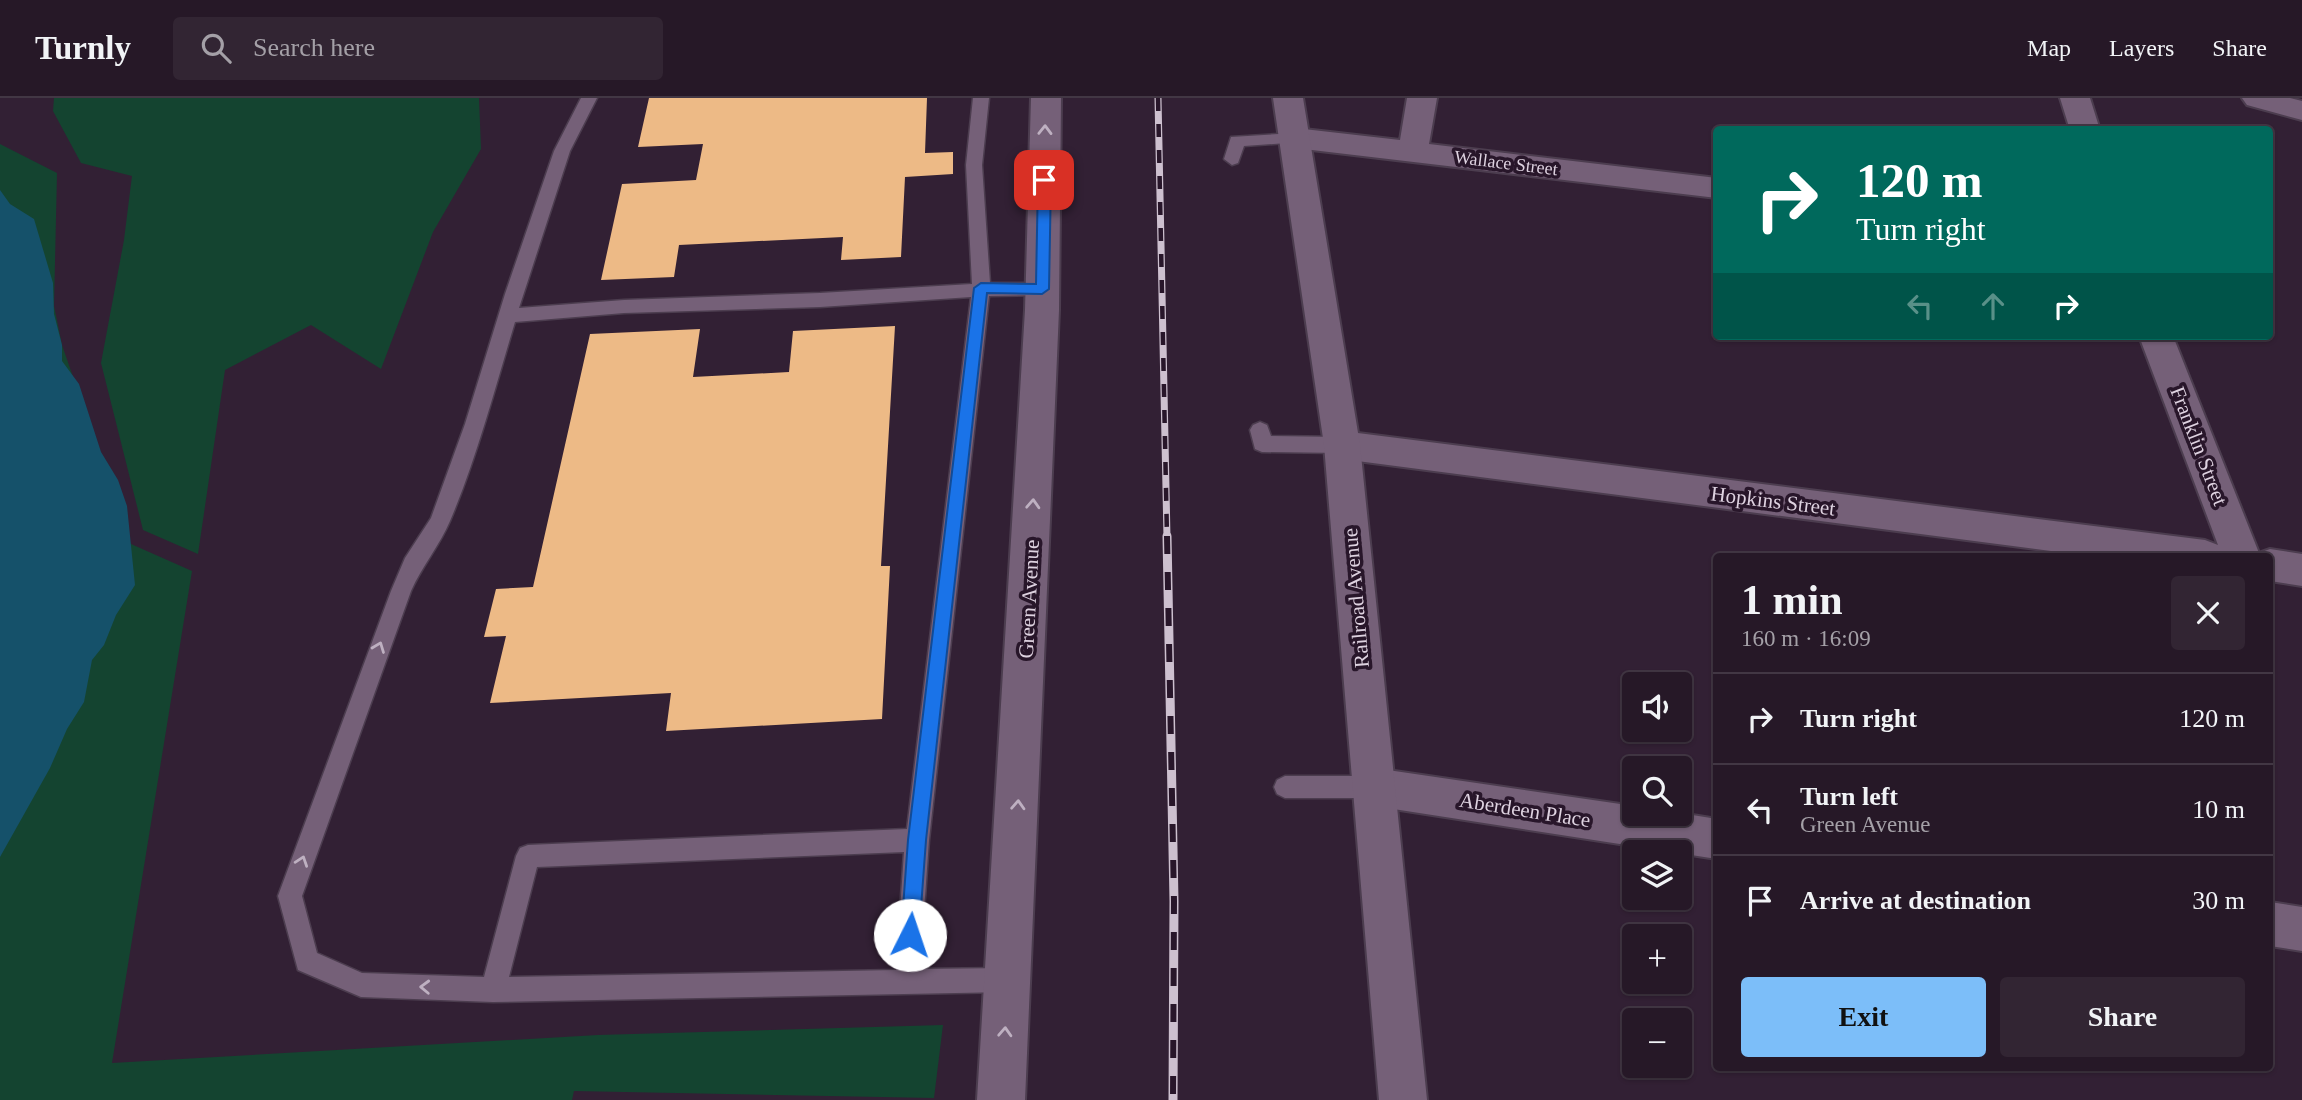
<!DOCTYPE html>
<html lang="en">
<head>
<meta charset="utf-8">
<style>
  :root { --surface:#261827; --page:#322533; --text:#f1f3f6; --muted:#a4a0a7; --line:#423744; --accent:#7cbef9 }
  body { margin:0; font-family:"Times New Roman",serif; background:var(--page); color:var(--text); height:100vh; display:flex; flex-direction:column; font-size:26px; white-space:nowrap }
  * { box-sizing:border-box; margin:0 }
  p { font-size:23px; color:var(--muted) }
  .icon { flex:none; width:38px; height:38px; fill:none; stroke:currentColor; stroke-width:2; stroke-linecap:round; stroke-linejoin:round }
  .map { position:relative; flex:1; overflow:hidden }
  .details { position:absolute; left:1713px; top:455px; width:560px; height:518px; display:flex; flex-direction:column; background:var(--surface); border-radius:7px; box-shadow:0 2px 5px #0004,0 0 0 2px var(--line) }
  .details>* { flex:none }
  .banner { position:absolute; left:1713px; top:28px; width:560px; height:214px; border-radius:7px; box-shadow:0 2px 5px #0004,0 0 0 2px var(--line); background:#00695c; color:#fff; overflow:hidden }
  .fabs { position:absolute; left:1622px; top:574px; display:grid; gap:14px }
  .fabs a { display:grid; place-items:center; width:70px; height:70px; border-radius:7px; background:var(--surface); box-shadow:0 2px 5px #0004,0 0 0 2px var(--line); font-size:35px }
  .pin { position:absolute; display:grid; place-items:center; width:60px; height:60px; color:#fff; margin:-30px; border-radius:14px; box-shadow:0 4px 10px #0006 }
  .me { position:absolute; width:77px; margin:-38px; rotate:4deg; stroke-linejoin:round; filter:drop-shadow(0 0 5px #0008) }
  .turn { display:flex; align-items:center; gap:24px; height:147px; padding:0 28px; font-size:32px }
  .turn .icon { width:91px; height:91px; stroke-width:2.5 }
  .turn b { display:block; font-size:49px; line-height:60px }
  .lanes { display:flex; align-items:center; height:66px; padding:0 28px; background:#0003; justify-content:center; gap:35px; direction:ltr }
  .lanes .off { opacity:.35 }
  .round { display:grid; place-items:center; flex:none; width:74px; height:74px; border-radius:7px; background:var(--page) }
  .headline { display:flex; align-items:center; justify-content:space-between; height:119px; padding:0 28px }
  h1 { font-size:42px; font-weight:600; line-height:52px }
  .action { display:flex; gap:14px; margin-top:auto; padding:14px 28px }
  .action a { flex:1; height:80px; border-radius:7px; background:var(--accent); color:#111; font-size:28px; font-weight:600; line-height:80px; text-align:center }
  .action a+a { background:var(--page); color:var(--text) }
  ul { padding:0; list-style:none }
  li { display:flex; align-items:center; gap:21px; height:91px; padding:0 28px; border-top:2px solid var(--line) }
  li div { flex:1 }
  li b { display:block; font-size:26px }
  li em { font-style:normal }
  header { display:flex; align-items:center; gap:42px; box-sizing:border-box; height:98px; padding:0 35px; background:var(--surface); border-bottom:2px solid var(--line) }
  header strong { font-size:33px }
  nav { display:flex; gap:38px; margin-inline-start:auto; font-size:24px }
  .search { width:490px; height:63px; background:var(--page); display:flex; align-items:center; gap:18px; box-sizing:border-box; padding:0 24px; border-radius:7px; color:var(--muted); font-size:26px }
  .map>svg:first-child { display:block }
  .green { fill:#144430 }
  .water { fill:#15516a }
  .building { fill:#edba86 }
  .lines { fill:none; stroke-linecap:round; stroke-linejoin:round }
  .service-casing { stroke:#4c3d4f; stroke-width:3 }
  .minor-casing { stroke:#4c3d4f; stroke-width:4 }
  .tertiary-casing { stroke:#4c3d4f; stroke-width:4 }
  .service { fill:#756078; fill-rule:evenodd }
  .minor { fill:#756078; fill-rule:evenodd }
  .tertiary { fill:#756078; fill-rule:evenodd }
  .rail-far1-casing { stroke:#cdc0cf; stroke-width:7 }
  .rail-casing { stroke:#cdc0cf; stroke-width:9 }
  .rail-far1 { stroke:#28162a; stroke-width:4.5; stroke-dasharray:13; stroke-linecap:butt }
  .rail { stroke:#28162a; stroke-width:6; stroke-dasharray:18; stroke-linecap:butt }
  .oneway { stroke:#beb0c1 }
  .route { fill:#1a73e8; stroke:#114b97; stroke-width:2 }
  .labels { text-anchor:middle; stroke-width:7; stroke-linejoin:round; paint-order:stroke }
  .far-street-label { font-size:18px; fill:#ded2e0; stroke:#28162a }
  .street-label { font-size:21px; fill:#ded2e0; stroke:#28162a }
</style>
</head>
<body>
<header>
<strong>Turnly</strong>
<div class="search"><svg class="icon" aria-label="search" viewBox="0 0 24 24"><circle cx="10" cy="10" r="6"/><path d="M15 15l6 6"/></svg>Search here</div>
<nav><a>Map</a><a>Layers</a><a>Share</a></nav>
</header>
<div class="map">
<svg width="2302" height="1002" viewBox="0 0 2302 1002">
  <rect width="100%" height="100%" fill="#322034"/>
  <!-- green -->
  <path class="green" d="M54,0H479L481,51L433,134L381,271L311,227L225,272L198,456L143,432L101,265L124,142L132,78L81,65L53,13Z
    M0,46L57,75L54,208L62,247L131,446L192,473L112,965L598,937L943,927L934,1000L574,993L572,1002H0Z"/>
  <!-- water -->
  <path class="water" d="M0,92L10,106L34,121L53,185L54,216L62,247V263L79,286L101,354L118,382L127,408L135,487L116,517L104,547L92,562L84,604L67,631L50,670L0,759Z"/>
  <!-- building -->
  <path class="building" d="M649,0H927L925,55L953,54V76L905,79L901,159L841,162L843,139L679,147L674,179L601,182L622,86L696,82L703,46L638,49Z
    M895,228L881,468H890L882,621L666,633L671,595L490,605L506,538L484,539L496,491L533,489L590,236L700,231L693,279L789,274L793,233Z"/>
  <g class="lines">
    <!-- service casing -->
    <g class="service-casing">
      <path id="service" d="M581,0H597L570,53L519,210L624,202L820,195L972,186L966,67L973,0H989L982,67L990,185H1042L1048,186L1051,191L1048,196L1042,197L989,198L929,742L920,871L1008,870L1017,873L1020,882L1017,891L1008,894L493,904L361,899L298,872L278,798L391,493L405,460L431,420L465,326L505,196L554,53ZM971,199L907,731L528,747L520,750L516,758L484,879L362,875L317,855L302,798L411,493C422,468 440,447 450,423C477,359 495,290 515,224L624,215L820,209ZM904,754L896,872L509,879L537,769Z
        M1295,35L1301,36L1303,40L1301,44L1244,48L1238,65L1232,67L1224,61L1231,39Z
        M1260,324L1267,327L1271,338L1342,339L1349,342L1352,347L1349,352L1342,355L1262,354L1255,351L1250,332L1253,327Z
        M1285,678H1374L1382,682L1385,689L1382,696L1374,700H1285L1277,696L1274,689L1277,682Z"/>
    </g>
    <!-- minor casing -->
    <g class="minor-casing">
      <path id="minor" d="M1031,0H1061L1059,212L1025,1002H977L1025,212Z
        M1407,0H1437L1429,46L1717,80V100L1295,50L1284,47L1280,40L1284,33L1295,30L1400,42Z
        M2060,0H2090L2100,32H2070Z
        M2139,238H2173L2259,455L2270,451L2302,456V488L2270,483V458H2089L1342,361L1329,357L1324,347L1329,337L1342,333L2205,442L2218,447Z
        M1374,670L1634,708V716L1680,715L1717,721V761L1374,708L1359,703L1353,689L1359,675Z
        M2270,804L2302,809V853L2270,848Z"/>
    </g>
    <!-- tertiary casing -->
    <g class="tertiary-casing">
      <path id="tertiary" d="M1273,0H1303L1360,347L1427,1002H1379L1324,347Z
        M2242,0H2290L2302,3V22L2247,7Z"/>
    </g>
    <!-- service -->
    <use href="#service" class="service"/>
    <!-- minor -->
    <use href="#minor" class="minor"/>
    <!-- tertiary -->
    <use href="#tertiary" class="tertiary"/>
    <!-- rail-far1 casing -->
    <g class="rail-far1-casing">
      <path id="rail-far1" d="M1158,0L1167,440"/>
    </g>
    <!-- rail casing -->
    <g class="rail-casing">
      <path id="rail" d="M1167,438L1174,803L1173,1002"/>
    </g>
    <!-- rail-far1 -->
    <use href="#rail-far1" class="rail-far1"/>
    <!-- rail -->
    <use href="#rail" class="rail"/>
  </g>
  <!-- one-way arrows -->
  <defs><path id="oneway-chevron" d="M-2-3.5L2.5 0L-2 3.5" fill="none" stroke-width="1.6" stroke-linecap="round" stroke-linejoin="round" transform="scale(1.75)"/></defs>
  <g class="oneway">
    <use href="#oneway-chevron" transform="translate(1045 32) rotate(-89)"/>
    <use href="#oneway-chevron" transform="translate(1033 406) rotate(-87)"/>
    <use href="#oneway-chevron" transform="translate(379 549) rotate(-69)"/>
    <use href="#oneway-chevron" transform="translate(1018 707) rotate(-87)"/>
    <use href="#oneway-chevron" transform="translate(302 763) rotate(-71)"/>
    <use href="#oneway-chevron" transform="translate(425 889) rotate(-178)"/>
    <use href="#oneway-chevron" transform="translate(1005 934) rotate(-87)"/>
  </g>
  <!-- route -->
  <path class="route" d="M1044,77L1051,82L1049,191L1042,196L987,195L926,742L919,837L917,844L910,846L904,844L901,837L908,742L974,190L981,185L1036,186L1038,82Z"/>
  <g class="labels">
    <!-- far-street labels -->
    <g class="far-street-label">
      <text transform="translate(1506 65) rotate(7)" y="6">Wallace Street</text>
    </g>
    <!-- street labels -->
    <g class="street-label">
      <text transform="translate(2199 348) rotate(69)" y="7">Franklin Street</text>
      <text transform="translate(1773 403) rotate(7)" y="7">Hopkins Street</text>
      <text transform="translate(1356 500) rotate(-95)" y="7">Railroad Avenue</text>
      <text transform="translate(1029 501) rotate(-87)" y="7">Green Avenue</text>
      <text transform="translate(1525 712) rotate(9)" y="7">Aberdeen Place</text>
    </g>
  </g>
</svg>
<div class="fabs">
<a><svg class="icon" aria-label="sound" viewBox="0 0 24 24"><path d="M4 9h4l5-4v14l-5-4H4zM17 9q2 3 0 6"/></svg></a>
<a><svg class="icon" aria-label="search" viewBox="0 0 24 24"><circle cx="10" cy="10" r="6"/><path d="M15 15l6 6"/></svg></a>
<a><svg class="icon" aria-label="layers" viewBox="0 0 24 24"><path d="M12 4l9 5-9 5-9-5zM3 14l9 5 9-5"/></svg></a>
<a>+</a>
<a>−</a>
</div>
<div class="pin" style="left:1044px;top:82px;background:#d93025"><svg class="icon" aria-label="arrive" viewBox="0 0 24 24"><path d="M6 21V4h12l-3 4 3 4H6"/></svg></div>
<svg class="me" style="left:910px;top:837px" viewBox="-20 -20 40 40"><circle r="19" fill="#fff"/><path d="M0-13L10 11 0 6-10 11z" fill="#1a73e8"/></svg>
<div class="banner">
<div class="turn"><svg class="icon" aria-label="right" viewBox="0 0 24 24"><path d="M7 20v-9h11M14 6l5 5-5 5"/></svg><div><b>120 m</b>Turn right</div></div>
<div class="lanes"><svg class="icon off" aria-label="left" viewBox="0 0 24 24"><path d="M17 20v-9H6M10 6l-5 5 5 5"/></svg><svg class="icon off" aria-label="ahead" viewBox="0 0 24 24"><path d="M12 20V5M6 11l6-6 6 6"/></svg><svg class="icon" aria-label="right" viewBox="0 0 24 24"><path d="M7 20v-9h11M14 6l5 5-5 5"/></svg></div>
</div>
<section class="details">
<div class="headline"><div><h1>1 min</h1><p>160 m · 16:09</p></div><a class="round"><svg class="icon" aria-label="close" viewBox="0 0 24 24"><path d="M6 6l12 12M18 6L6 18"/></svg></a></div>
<ul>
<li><svg class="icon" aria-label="right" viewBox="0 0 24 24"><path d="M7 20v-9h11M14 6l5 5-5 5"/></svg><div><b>Turn right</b></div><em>120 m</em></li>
<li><svg class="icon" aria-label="left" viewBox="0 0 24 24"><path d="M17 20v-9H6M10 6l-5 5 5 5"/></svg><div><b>Turn left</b><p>Green Avenue</p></div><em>10 m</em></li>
<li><svg class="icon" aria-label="arrive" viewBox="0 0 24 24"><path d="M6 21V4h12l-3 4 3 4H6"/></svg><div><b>Arrive at destination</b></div><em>30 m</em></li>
</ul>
<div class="action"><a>Exit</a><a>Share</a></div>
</section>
</div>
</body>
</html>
